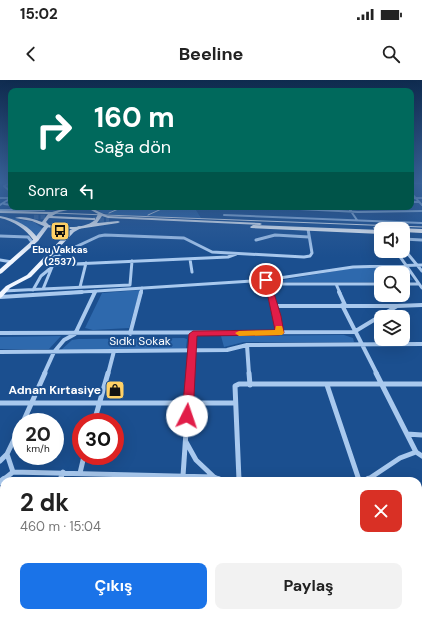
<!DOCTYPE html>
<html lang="tr">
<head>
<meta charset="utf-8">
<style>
  :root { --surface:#fff; --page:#f2f2f2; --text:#222; --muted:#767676; --accent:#1a73e8 }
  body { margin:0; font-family:"DM Sans",sans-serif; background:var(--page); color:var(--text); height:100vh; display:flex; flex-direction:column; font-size:15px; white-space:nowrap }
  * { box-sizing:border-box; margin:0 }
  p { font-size:13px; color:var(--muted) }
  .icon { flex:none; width:22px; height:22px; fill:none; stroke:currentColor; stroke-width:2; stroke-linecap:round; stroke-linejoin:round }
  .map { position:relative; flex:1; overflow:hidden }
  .side { position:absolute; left:0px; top:397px; width:422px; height:140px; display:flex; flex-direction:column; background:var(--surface); border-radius:12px 12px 0 0; box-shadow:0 4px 16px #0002 }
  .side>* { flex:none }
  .top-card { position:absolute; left:8px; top:8px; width:406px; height:122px; border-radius:8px; box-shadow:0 4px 16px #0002; background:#00695c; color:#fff; overflow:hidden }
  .fabs { position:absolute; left:374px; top:142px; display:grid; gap:8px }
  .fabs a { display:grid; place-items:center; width:36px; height:36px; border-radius:8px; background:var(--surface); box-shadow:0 4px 16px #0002; font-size:20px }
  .speed { position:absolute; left:12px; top:333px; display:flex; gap:8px; font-size:20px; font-weight:700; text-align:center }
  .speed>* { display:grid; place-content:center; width:52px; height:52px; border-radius:50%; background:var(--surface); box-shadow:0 4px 16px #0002; line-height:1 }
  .speed small { font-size:10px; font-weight:400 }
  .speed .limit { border:6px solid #d22; background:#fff; color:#111 }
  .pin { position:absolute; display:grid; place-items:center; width:34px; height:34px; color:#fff; margin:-17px; border:2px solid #fff; border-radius:50%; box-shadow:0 1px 4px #0007 }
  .me { position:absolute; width:44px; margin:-22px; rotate:4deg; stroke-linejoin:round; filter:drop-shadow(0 0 3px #0008) }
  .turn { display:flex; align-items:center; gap:14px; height:84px; padding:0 20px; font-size:18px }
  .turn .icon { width:52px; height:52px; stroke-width:2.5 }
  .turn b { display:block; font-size:28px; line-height:34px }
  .then { display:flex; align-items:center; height:38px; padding:0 20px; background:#0003; gap:8px; font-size:15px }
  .round { display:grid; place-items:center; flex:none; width:42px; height:42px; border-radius:8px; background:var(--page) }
  .headline { display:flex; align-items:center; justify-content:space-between; height:68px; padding:0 20px }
  h1 { font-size:24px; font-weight:700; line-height:30px }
  .cta { display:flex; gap:8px; margin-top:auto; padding:8px 20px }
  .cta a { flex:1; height:46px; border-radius:8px; background:var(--accent); color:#fff; font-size:16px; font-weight:700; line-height:46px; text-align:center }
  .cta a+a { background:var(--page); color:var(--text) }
  .status { display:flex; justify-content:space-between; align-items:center; height:28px; padding:0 20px; background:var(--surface); direction:ltr }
  .status svg { height:11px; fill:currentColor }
  header { display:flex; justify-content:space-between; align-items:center; height:52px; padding:0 20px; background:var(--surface); font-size:18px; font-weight:700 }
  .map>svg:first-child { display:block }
  .green { fill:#2e69ad }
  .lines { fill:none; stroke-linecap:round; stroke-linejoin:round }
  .highway-tunnel { stroke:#3d69a0; stroke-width:4.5; stroke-dasharray:4.5 2; stroke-linecap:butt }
  .street-far4 { stroke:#a9c9ee; stroke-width:2 }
  .street-far3 { stroke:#a9c9ee; stroke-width:3 }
  .street-far2 { stroke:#a9c9ee; stroke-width:4 }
  .street-far1 { stroke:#a9c9ee; stroke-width:5 }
  .street { stroke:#a9c9ee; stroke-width:6 }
  .primary { fill:#f0f6ff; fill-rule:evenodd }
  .highway { fill:#fff; fill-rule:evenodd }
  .tram { stroke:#fff; stroke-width:1 }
  .route { fill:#e11d48; stroke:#92132f }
  .slow { fill:#f59e0b }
  .labels { text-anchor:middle; stroke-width:4; stroke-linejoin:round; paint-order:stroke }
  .far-poi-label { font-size:10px; font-weight:bold; fill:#fff; stroke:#1b4f8f }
  .street-label { font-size:12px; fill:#fff; stroke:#1b4f8f }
  .poi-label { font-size:12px; font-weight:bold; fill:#fff; stroke:#1b4f8f; text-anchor:end }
</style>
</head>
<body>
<div class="status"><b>15:02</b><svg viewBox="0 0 49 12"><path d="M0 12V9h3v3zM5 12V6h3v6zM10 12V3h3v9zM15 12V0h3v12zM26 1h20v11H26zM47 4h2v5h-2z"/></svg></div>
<header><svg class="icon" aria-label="back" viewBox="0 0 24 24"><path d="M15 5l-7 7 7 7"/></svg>Beeline<svg class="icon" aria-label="search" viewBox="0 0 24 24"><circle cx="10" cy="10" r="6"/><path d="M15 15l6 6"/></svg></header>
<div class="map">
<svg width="422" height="537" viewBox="0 0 422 537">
  <rect width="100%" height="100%" fill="#1b4f8f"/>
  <!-- green -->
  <path class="green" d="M94,127H194L201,138L118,135L102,133Z
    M10,138L34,142L43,149L37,158L28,148Z
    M402,186L413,200H403V193H381V200L377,202H272L353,188Z
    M140,210L129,248L93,250L85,248L102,213Z
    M344,255L353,258L354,262H244L224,267L221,256Z
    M61,256L49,269H0V257Z
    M184,258L187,259L186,269L61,270L72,260L78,259Z
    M418,487H422V537H401L400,533H418Z
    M255,533H313L316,537H255Z"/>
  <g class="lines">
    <!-- highway-tunnel -->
    <path class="highway-tunnel" d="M34,137H50
      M93,139L109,140"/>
    <!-- street-far4 -->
    <path class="street-far4" d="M11,102L4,106L11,112
      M411,103H422
      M411,113L422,125
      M0,118H10
      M411,118H422
      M411,122H419
      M4,124L11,125
      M0,125L11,118
      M34,127L31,130H44L47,127
      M348,127L357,140
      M280,128L358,132L422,131
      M0,130H38
      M224,135L422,143"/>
    <!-- street-far3 -->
    <path class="street-far3" d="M0,156L28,157L32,162L30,165
      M403,159L422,160
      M256,160L275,155L309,157
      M403,168L422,191
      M396,171L422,208
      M190,179L192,192
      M0,180L12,182
      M51,185L228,177L236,174
      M267,202L270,213
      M268,204H381
      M336,204L340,213
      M403,204H418
      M80,207L86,183
      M43,209L130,205L132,181
      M33,210L41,196L52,187
      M4,211L43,209L52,187L50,183L52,178L99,156L105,155L184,158L212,172L304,177L310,176L312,173L308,149
      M66,213L266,200L353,187L422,185
      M94,213L95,211
      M141,213L142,208"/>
    <!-- street-far2 -->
    <path class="street-far2" d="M270,212L277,236L279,253
      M339,212L345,225
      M0,217L82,212
      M342,225L377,294
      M274,226H397
      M0,253L354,252L397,226L422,225
      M130,254L141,212
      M247,265L249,294
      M0,272L227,270L247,265L422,264
      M44,294L54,272L64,260L75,254L95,212
      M108,294L114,271
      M190,294L193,254"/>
    <!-- street-far1 -->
    <path class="street-far1" d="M249,293L250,305
      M376,293L416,372L422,376
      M327,305L359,400
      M0,323H234
      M23,342L45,293
      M94,342L108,293
      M407,354L422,355
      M186,362L196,380L214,397
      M7,374L13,392L214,397L221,400
      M0,381L7,374L21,345
      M80,393L84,376
      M183,396L190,293
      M3,400L13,392
      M60,400L63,392
      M239,400L235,306L239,304H422
      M367,400L400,378L416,372"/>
    <!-- street -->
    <path class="street" d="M218,399L224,401
      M239,399V401
      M358,399L359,401
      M60,401L61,399
      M365,401L368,399
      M0,402L4,399
      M0,495L4,494
      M153,533V537
      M244,533V537
      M344,533V537
      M22,537L23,533"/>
    <!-- primary -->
    <path class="primary" d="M45,145L49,146L38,161L2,193L0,194V189L34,159Z
      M79,146L83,147L74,152L31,197L10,208L2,217L0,218V212L6,206L27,195L70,150Z"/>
    <!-- highway -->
    <path class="highway" d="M70,127L91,128L108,136L260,143L262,144L260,145L108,138L102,136L97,143L118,141L120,142L118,143L78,149H60L46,147L32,141L15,138C22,135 34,139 42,142L48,134L0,133V131L52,132ZM72,129L91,130L98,134L95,140V138H93L52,136L59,132ZM49,138L93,140H95C83,150 63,147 49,145L46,142Z
      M0,136C16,139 30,146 39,160L34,161C26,149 14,141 0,138Z
      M253,145L381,150V154L251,148L250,147Z
      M374,147L422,149V153L403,152V149L376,150L373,148Z"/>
    <!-- tram -->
    <path class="tram" d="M0,131L422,147
      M109,133L123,127
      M148,135L166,127"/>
  </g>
  <!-- sky -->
  <linearGradient id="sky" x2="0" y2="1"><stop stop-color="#0f2b4f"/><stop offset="0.58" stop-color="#39639b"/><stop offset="1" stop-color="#39639b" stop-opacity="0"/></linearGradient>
  <rect width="422" height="177" fill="url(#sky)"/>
  <!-- route -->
  <path class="route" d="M264,198L270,200L281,236L284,253L279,255L197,256L193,336L191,339H183L182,336L189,254L193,251L275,250Z"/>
  <!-- slow -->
  <path class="slow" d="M276,246H282L284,253L282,255L239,256L235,253L239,251L275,250Z"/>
  <!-- icons -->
  <defs>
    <g id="bus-square" transform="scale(1)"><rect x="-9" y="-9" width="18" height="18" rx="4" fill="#ffd166" stroke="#1b4f8f"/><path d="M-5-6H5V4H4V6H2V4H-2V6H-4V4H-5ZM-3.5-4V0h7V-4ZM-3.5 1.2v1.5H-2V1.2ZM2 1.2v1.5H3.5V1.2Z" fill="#111"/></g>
    <g id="shop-square" transform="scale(1)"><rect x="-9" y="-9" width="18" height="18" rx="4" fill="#ffd166" stroke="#1b4f8f"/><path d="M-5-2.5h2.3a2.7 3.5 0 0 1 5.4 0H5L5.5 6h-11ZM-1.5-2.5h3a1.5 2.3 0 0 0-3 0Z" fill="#111"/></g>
  </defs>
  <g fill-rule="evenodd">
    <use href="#bus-square" x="60" y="151"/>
    <use href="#shop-square" x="115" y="310"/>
  </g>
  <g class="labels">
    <!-- far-poi labels -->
    <g class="far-poi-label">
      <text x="60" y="173">Ebu Vakkas<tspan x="60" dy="12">(2537)</tspan></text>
    </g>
    <!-- street labels -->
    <g class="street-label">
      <text x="140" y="265">Sıdkı Sokak</text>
    </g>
    <!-- poi labels -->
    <g class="poi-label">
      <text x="101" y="314">Adnan Kırtasiye</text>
    </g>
  </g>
</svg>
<div class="fabs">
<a><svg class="icon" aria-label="sound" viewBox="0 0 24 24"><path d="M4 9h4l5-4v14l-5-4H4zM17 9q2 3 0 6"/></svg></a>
<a><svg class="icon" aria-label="search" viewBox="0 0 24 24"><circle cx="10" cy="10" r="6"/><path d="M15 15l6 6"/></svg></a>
<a><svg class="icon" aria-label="layers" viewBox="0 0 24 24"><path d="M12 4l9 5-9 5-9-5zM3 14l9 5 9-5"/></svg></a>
</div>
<div class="speed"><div>20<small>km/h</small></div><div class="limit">30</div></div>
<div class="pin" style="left:266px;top:200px;background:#d93025"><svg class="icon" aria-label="arrive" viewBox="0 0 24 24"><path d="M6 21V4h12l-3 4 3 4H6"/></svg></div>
<svg class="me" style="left:187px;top:336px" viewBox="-20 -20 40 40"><circle r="19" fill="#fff"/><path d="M0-13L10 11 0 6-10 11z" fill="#e11d48"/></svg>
<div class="top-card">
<div class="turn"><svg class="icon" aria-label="right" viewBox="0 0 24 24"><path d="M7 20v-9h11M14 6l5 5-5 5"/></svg><div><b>160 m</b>Sağa dön</div></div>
<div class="then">Sonra<svg class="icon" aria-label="left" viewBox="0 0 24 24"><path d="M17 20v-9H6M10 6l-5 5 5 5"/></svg></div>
</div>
<section class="side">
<div class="headline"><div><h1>2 dk</h1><p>460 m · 15:04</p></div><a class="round" style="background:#d93025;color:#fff"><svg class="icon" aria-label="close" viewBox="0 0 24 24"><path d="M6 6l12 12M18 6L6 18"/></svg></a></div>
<div class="cta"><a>Çıkış</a><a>Paylaş</a></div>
</section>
</div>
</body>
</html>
